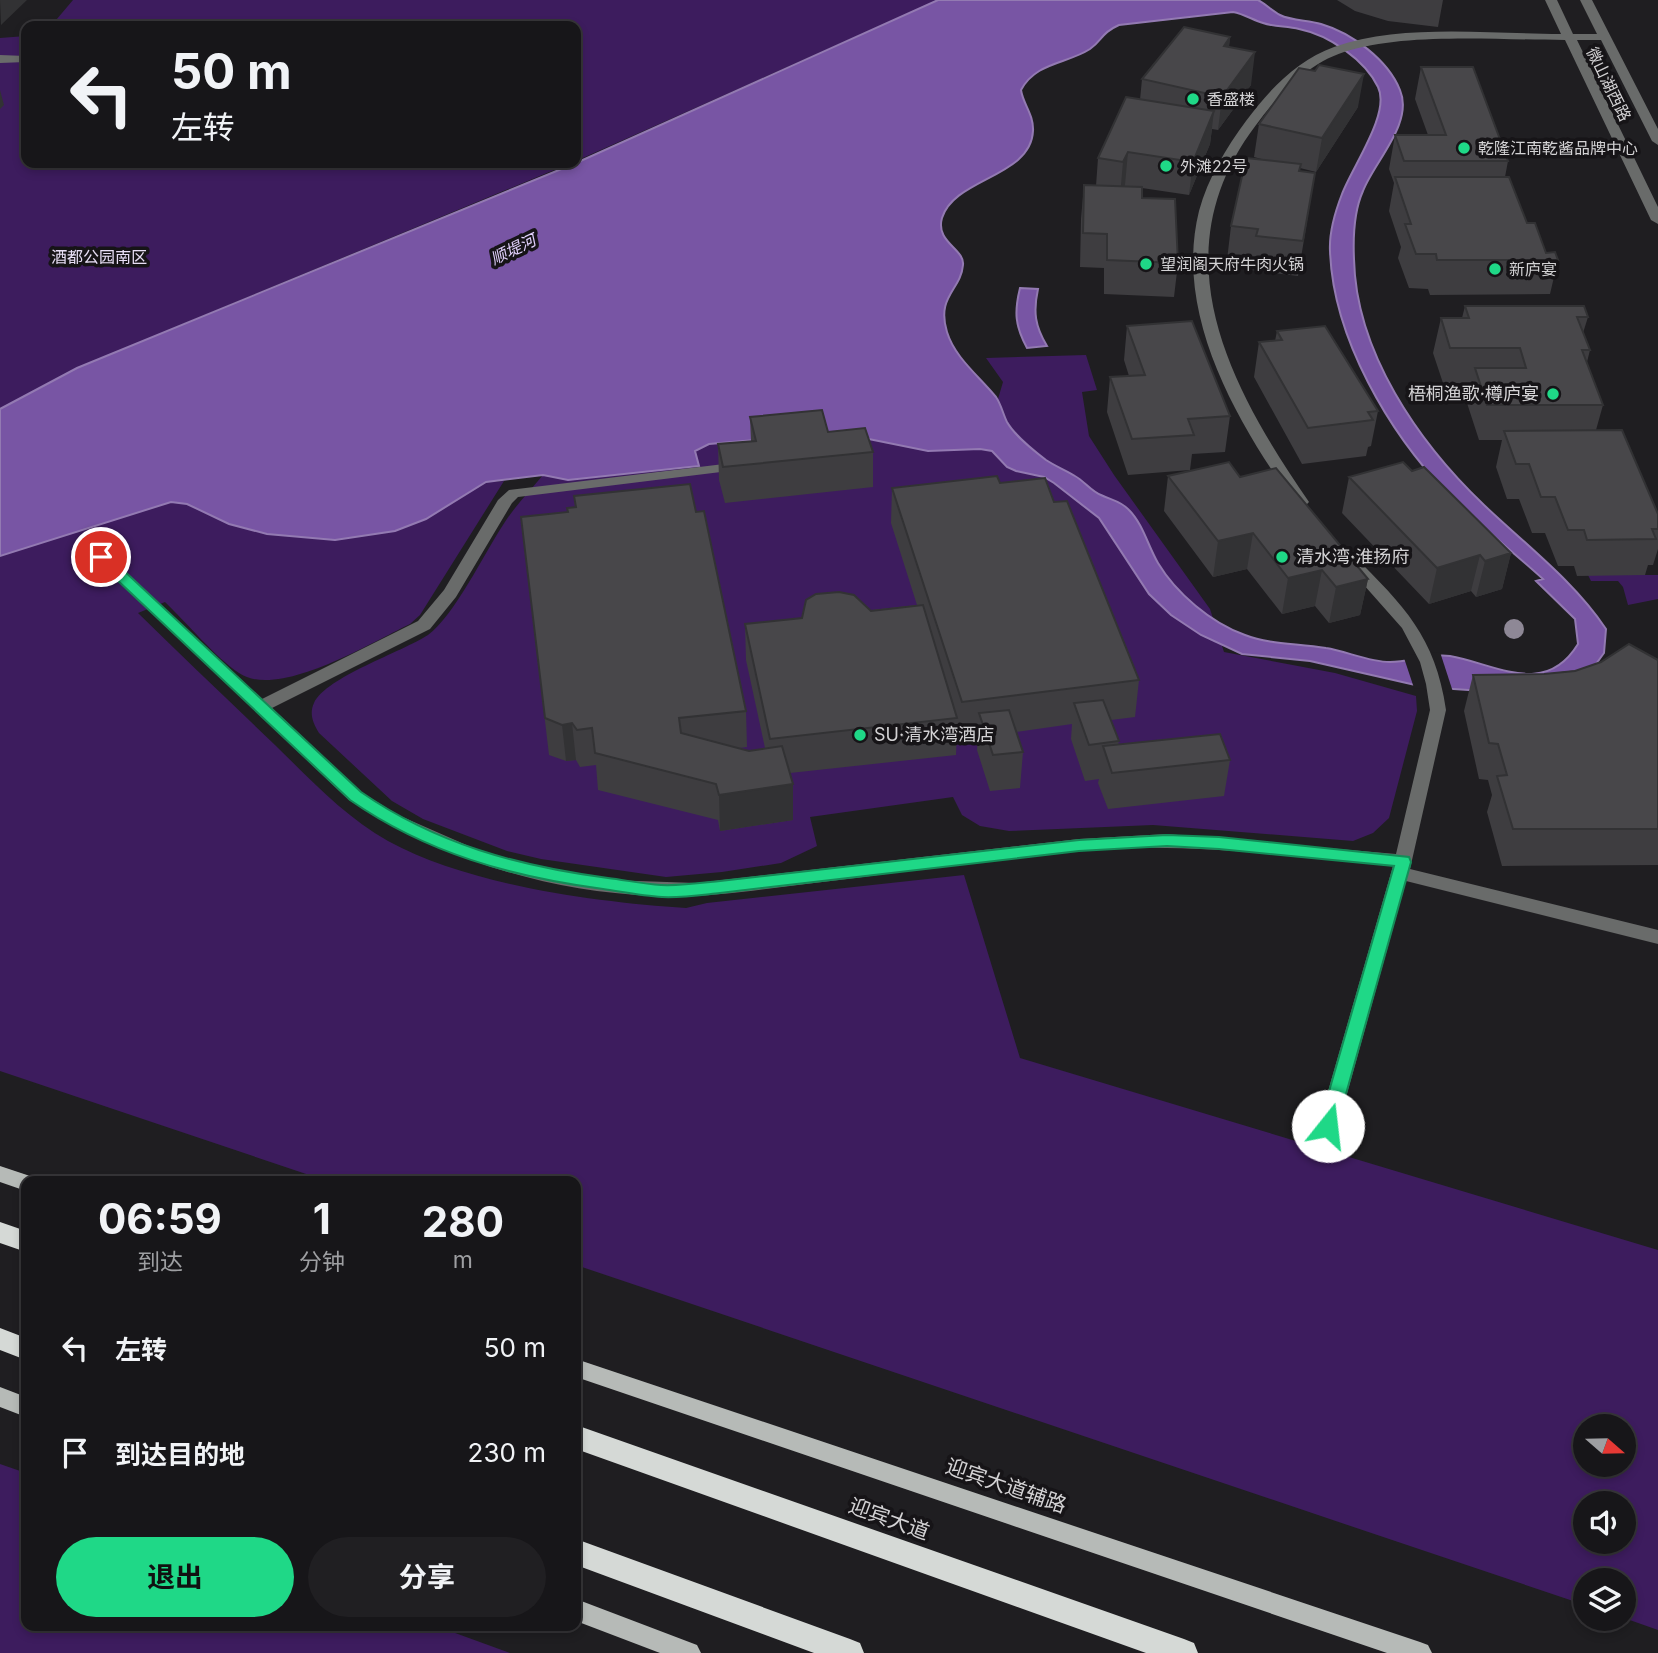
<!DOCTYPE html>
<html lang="zh">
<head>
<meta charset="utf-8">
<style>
  :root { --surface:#171619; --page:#201f22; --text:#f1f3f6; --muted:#9e9fa2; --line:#363538; --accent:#1fd887 }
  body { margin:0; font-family:Inter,"Noto Sans SC",sans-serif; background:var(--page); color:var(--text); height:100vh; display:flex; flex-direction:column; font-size:26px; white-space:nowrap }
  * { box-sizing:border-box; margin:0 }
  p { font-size:23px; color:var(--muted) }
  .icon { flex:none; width:38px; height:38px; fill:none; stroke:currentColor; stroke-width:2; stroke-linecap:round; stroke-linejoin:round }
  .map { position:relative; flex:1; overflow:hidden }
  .side { position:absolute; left:21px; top:1176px; width:560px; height:455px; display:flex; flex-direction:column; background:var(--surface); border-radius:14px; box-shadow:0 4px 10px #0003,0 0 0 2px var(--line) }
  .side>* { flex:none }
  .guide { position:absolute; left:21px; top:21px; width:560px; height:147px; border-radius:14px; box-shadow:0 4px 10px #0003,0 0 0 2px var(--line); background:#171619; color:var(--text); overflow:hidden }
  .needle { width:46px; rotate:110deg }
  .tools { position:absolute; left:1573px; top:1414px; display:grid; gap:14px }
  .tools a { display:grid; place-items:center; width:63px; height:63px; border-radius:50%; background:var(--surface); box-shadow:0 4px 10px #0003,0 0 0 2px var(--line); font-size:35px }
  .pin { position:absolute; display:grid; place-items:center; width:60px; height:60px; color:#fff; margin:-30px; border:4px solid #fff; border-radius:50%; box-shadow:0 2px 7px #0007 }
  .me { position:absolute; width:77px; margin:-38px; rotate:16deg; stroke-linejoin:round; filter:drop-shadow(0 0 5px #0008) }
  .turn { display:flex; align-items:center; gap:24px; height:147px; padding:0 35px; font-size:32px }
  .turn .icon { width:91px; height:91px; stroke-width:2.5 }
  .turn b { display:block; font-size:49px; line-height:60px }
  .eta { display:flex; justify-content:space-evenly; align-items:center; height:119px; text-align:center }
  .eta b { font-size:42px; font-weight:700; line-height:49px }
  .button { display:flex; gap:14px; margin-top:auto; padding:14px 35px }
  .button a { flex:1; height:80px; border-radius:42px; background:var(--accent); color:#111; font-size:28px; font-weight:700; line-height:80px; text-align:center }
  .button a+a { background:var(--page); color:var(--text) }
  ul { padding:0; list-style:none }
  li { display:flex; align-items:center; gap:21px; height:105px; padding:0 35px }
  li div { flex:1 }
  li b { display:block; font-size:26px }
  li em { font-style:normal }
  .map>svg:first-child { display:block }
  .green { fill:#3d1c5e; fill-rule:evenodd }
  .water { fill:#7855a4; stroke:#937ab2; stroke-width:2; fill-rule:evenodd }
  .pier { fill:#1f1e21 }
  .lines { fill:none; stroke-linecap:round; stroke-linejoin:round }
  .minor { fill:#696b6a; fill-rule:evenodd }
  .major { fill:#b6bab7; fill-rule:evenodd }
  .highway { fill:#d5d9d6; fill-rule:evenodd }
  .tree { fill:#8e8896 }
  .wall { fill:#3e3d40 }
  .shaded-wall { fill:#323234 }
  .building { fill:#48474a; stroke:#323234; stroke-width:2 }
  .route { fill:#1fd887; stroke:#148c58; stroke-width:2 }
  .poi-dot { fill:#1fd887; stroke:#161417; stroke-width:2.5 }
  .labels { text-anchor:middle; stroke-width:7; stroke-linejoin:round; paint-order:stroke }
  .far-street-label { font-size:16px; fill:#d3d2d4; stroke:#161417 }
  .far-poi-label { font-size:16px; fill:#d3d2d4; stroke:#161417; text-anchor:start }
  .far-water-label { font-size:16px; font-style:italic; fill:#e2d1fd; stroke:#161417 }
  .far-park-label { font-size:16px; fill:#e8dff6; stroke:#161417 }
  .poi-label { font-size:18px; fill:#d3d2d4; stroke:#161417; text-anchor:start }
  .near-street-label { font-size:21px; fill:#d3d2d4; stroke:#161417 }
</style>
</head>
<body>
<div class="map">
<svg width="1658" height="1653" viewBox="0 0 1658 1653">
  <rect width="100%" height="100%" fill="#1f1e21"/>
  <!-- green -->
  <path class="green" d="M73,0H938L576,161V26H51Z
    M26,36V163H571L77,368L0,409V38Z
    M1086,355L1097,390L1082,392L1089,436L1114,475L1210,609L1224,652L1335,673L1416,696L1417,711L1389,818L1373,833L1353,841L1153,825L1009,831L980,826L962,815L953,797L810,817L817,846L781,863L722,872L666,877L541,859L507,851L423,819L392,801L319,733C313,723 309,714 314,703C326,677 402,652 428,635C454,616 484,554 503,525C514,507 530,491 543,475L568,480L698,466L695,451L709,444L827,433L951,451L998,399L1003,382L986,358Z
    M504,481L420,615L410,624C372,642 278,700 239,673C216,658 186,622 165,602L138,613C183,657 229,701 275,745C310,779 345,817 388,841C468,885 595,902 686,908L707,903L964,875L1020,1058L1658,1250V1630L1624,1618V1580H1586L1585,1605L576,1265V1181H327L0,1071V556L171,502L187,504L229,524L426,519L486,482ZM1586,1426H1624V1465H1586ZM1586,1503H1624V1542H1586Z
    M1588,575H1658V599L1628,605L1623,587L1618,581H1591Z
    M0,1464L26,1473V1626H436L510,1653H0Z"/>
  <!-- water -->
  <path class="water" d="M938,0H1258C1266,4 1272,11 1280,15C1292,21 1308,20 1321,24C1352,33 1388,60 1400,90C1414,123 1374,162 1363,191C1354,211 1353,237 1354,259C1356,352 1418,442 1484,505C1526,545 1574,581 1606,629L1604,653L1588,675L1483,691L1424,687L1310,661L1242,654L1201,635L1171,615L1149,594L1099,518L1054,483L1044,477L1016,471L1007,467L992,451L980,449L928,451L839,433L709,444L695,451L699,466L568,480L543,475L486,482L426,519L395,531L335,540L267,534L229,524L187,504L171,502L0,556V409L77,368L576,163ZM1233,12C1244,14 1253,20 1263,23C1274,27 1287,26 1299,29C1329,35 1365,60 1378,87C1391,113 1352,167 1342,194C1335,212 1329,232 1330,251C1333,338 1389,433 1448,494C1478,524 1512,551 1543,579L1536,581L1575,619L1578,644C1545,698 1496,664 1450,656C1429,653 1410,662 1390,662C1369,662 1346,651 1326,648C1298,643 1271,645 1245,635C1211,623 1176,593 1158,563C1148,546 1143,524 1129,510C1121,501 1111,500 1101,495C1092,492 1084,481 1075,476C1065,470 1055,466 1046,460C1033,450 1015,436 1007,422C1003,414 1001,404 996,397C979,376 955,358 947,332C936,296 961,290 963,265C965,249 935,242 942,218C954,178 1031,177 1033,131C1034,115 1023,104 1021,90C1036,62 1067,64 1090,49C1103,40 1101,33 1119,25Z
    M1020,288L1038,289C1033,312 1035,326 1047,346L1027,348C1015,326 1014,312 1020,288Z"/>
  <!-- pier -->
  <path class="pier" d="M1440,652L1453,692L1414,688L1403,655Z"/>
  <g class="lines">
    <!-- minor -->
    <path class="minor" d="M1545,0H1557L1573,34H1597L1580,0H1592L1658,129V145L1652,141L1601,40H1577L1658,207V224L1651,220L1565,40C1499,40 1405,32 1344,52C1307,64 1278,95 1256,125C1158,254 1229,386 1309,502L1306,505H1296C1238,424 1173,315 1199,211C1208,178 1226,148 1246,121C1268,91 1297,60 1334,47C1402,23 1490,34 1561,34Z
      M0,55L26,56V62L0,63Z
      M724,464L729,465L731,468L729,471L518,497L512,503L456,597L430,629L272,708L361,792L398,815L480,851L563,873L608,880L696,883L1079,839L1167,834L1396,854L1430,710L1426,684L1420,662L1402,628L1340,558L1348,553L1353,555C1404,606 1435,636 1446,710L1410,869L1658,930V944L1406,881L1338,1126L1335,1132L1328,1134L1321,1132L1318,1126L1393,866C1287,856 1183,841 1078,851C987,860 897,873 806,884C755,890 703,899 652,896C543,891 441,858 349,800L93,557L96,554H106L262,699L418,621L444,590L498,500L509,490Z"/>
    <!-- major -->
    <path class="major" d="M0,1166L33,1177L35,1181H26V1191L0,1182Z
      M576,1359L1420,1642L1428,1645L1432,1653H1387L576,1377Z
      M0,1387L26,1397V1417L0,1407Z
      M576,1599L697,1645L701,1653H660L576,1621Z"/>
    <!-- highway -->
    <path class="highway" d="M0,1222L26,1231V1252L0,1243Z
      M0,1328L26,1338V1360L0,1350Z
      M576,1425L1184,1639L1194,1643L1198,1653H1146L576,1449Z
      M576,1539L850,1639L860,1643L864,1653H814L576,1565Z"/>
  </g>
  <!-- trees -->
  <circle class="tree" cx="1514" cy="629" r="10"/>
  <!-- wall -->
  <path class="wall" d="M1337,0H1443L1438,27L1388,21L1355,11Z
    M1230,37L1229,47L1251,85L1218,130L1212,129L1210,144L1189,195L1142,188V198L1178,263L1174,297L1104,294V268L1080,267L1081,219L1084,185L1096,186L1098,158L1140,100L1142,79Z
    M1421,67L1508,161L1505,177L1527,223L1546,253L1558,260L1550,294L1430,295L1428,289L1409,288L1398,258L1401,247L1389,211L1394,183L1389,169L1395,135H1428L1415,99Z
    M1358,107L1316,172L1300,168V171L1315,173L1298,276L1251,270L1253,263L1227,260L1231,226L1265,160L1254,157L1259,124Z
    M1465,306L1588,317L1583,333L1590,350L1587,362L1603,405L1596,430L1658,514V549L1653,565H1648L1645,575L1577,576L1574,566H1558L1545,533H1532L1519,499H1507L1496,467L1502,440H1479L1467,403L1472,383H1443L1433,353L1441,318H1462Z
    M1127,326L1230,416L1225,452L1192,454L1190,470L1128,475L1107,412L1110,377L1129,376L1124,360Z
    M1277,331L1378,411L1371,446L1368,447L1366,456L1302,464L1254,377L1259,342L1275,341Z
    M750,417L828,432L873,452V487L725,503L719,480L718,444L751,441Z
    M1412,471L1511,553L1502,589L1476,597L1471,591L1429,604L1342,513L1349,477Z
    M1168,476L1240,477L1368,579L1360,615L1329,623L1315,606L1282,614L1247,569L1213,577L1164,511Z
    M1000,483L1054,502L1139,680L1135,717L1111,720L1119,741L1118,745L1230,760L1224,796L1108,809L1098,783L1099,779L1085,781L1071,739L1072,724L1016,732L1023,752L1020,788L990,791L977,750L978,736L960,739L957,729L956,755L790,773L793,784V820L720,831L718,820L598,790L596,765L580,767L576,760L566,761L549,755L521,517L567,512V508L575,507L574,496L696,512L746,711L747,747L739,748L749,751L765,748L746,660L745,624L917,605L891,523L892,488Z
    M1658,660V865L1502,866L1487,812L1492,795L1488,780L1479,779L1464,711L1473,675L1544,674Z"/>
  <!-- shaded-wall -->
  <path class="shaded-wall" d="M0,0H27L1,25Z
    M1230,37L1226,70L1224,46Z
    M1255,52L1251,85L1218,130L1222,97Z
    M1364,74L1358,107L1316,172L1322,138Z
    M0,90L4,105L0,109Z
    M1214,111L1210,144L1189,195L1193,162Z
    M1128,152L1125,185L1120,196L1123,162Z
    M1253,533L1247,569L1213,577L1218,541Z
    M1511,553L1502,589L1476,597L1485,561Z
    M1480,555L1471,591L1429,604L1437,568Z
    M1322,570L1315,606L1282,614L1288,578Z
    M1368,579L1360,615L1329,623L1336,587Z
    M572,723L576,760L566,761L562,725Z
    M793,784V820L720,831L719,795Z"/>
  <!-- building -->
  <path class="building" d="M1184,27L1230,37L1224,46L1255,52L1222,97L1142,79Z
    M1319,65L1364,74L1322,138L1259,124L1299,68L1315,71Z
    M1421,67H1473L1508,161H1404L1395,135H1446Z
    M1126,97L1214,111L1193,162L1128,152L1123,162L1098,158Z
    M1246,158L1301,164L1299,171L1315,173L1303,241L1256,236L1258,229L1231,226Z
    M1395,177H1509L1527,223H1535L1546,253L1555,252L1558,260H1437L1436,254H1416L1405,224H1411Z
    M1084,185L1142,187V198L1175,199L1178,263L1107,260V234L1083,233Z
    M1465,306H1584L1588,317H1577L1590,350H1582L1603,405H1487L1475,368H1526L1520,348H1450L1441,318H1469Z
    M1192,321L1230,416L1188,419L1194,435L1132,439L1110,377L1145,375L1127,326Z
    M1325,326L1378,411L1368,412L1373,420L1308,428L1259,342L1282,340L1277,331Z
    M822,410L828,432L865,428L873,452L723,467L718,444L756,441L750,417Z
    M1622,430L1658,514V529H1652L1656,539L1587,540L1584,530H1568L1555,497H1541L1529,464H1516L1504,431Z
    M1229,462L1240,477L1276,468L1368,579L1336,587L1322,570L1288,578L1253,533L1218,541L1168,476Z
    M1403,462L1412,471L1424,467L1511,553L1485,561L1480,555L1437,568L1349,477Z
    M997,476L1000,483L1045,478L1054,502L1067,501L1139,680L962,702L892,488Z
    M690,484L696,512L704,511L746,711L679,718L681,733L749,751L782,746L793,784L719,795L716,784L595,753L592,728L577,730L572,723L562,725L545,718L521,517L568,512L567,508L576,507L574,496Z
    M839,592L854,595L871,611L923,605L957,718L770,739L745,624L802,618L806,600L816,594Z
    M1629,644L1658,660V829H1513L1497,776L1507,775L1498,744L1489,743L1473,675L1544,674L1575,671L1601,662Z
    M1103,700L1119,741L1089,745L1074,703Z
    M1009,710L1023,752L993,755L979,713Z
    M1220,734L1230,760L1112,773L1103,746Z"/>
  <!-- route -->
  <path class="route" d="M101,553L106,554L361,792C436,844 518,866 608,878C625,880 643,884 661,885C680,886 701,883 720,881L1079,840L1167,835L1219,837L1409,857L1411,862L1337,1126L1334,1131H1322L1319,1126L1394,866L1219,849L1167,846L1079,851L720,893C701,895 681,898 662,897C642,896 623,892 603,889C512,877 426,853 350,800L96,560L94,557Z"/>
  <!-- markers -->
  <g class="poi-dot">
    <circle cx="1193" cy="99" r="7"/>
    <circle cx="1464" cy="148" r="7"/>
    <circle cx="1166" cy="166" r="7"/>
    <circle cx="1146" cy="264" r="7"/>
    <circle cx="1495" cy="269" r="7"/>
    <circle cx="1553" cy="394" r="7"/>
    <circle cx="1282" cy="557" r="7"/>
    <circle cx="860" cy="735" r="7"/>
  </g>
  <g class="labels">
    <!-- far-street labels -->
    <g class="far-street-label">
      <text transform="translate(1609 84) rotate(64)" y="6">微山湖西路</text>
    </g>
    <!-- far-poi labels -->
    <g class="far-poi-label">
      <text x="1207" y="105">香盛楼</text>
      <text x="1478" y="154">乾隆江南乾酱品牌中心</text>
      <text x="1180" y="172">外滩22号</text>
      <text x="1160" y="270">望润阁天府牛肉火锅</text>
      <text x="1509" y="275">新庐宴</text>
    </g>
    <!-- far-water labels -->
    <g class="far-water-label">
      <text transform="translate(513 249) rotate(-26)" y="6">顺堤河</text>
    </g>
    <!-- far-park labels -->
    <g class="far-park-label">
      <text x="99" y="263">酒都公园南区</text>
    </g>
    <!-- poi labels -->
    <g class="poi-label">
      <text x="1539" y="400" text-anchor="end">梧桐渔歌·樽庐宴</text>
      <text x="1296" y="563">清水湾·淮扬府</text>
      <text x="874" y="741">SU·清水湾酒店</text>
    </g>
    <!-- near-street labels -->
    <g class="near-street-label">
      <text transform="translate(1006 1486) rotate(19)" y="7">迎宾大道辅路</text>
      <text transform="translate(889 1519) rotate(20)" y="7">迎宾大道</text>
    </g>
  </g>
</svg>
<div class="tools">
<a><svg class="needle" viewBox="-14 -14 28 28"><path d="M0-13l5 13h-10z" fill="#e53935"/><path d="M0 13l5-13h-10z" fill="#9e9fa2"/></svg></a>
<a><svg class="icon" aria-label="sound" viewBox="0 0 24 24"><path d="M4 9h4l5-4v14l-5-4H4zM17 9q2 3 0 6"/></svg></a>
<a><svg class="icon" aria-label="layers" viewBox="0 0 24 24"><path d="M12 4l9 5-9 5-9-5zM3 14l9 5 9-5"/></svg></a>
</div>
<div class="pin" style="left:101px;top:557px;background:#d93025"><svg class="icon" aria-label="arrive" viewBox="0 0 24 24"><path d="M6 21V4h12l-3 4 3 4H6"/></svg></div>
<svg class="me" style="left:1328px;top:1126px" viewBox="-20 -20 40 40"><circle r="19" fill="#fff"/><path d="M0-13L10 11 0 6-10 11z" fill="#1fd887"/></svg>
<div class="guide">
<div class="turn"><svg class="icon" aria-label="left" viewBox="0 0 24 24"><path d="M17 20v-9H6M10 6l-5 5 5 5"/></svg><div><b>50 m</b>左转</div></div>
</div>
<section class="side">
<div class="eta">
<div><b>06:59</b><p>到达</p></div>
<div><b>1</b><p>分钟</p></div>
<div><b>280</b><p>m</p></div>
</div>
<ul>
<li><svg class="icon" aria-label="left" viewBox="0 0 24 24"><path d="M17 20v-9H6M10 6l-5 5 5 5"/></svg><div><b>左转</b></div><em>50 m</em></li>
<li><svg class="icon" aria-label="arrive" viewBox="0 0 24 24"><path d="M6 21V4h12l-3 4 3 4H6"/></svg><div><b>到达目的地</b></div><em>230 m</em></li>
</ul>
<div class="button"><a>退出</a><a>分享</a></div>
</section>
</div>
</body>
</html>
